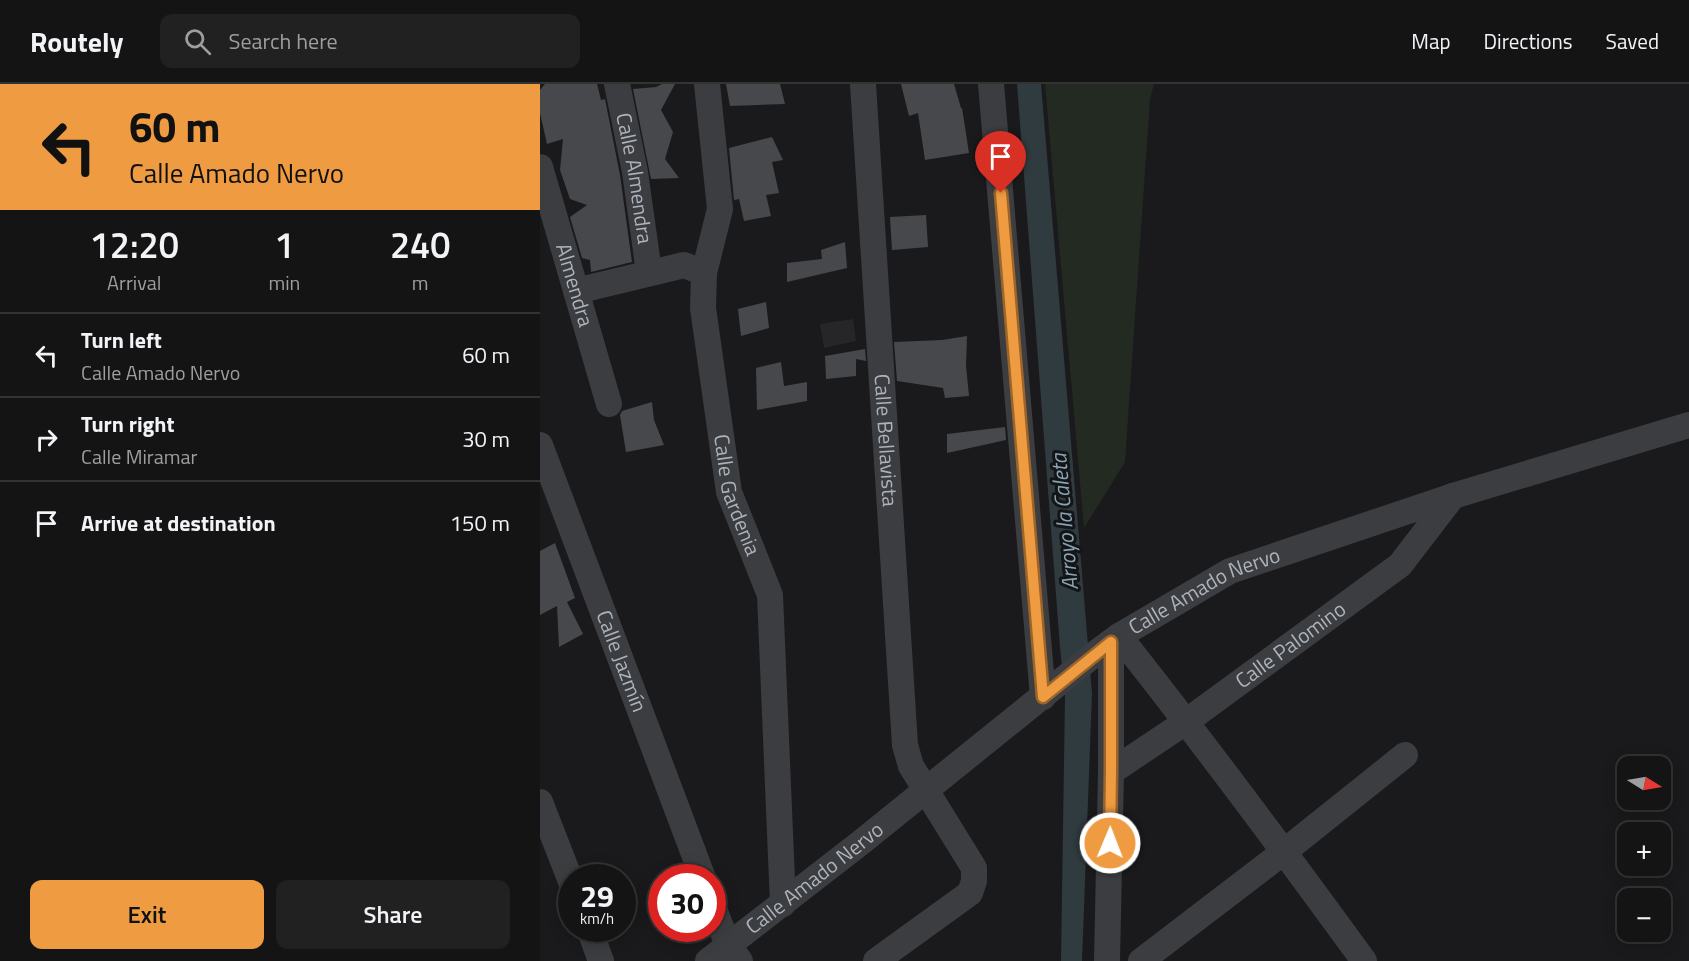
<!DOCTYPE html>
<html lang="en">
<head>
<meta charset="utf-8">
<style>
  :root { --surface:#141415; --page:#212122; --text:#f1f3f6; --muted:#9d9ea0; --line:#333334; --accent:#ee9b41 }
  body { margin:0; font-family:"Titillium Web",sans-serif; background:var(--page); color:var(--text); height:100vh; display:flex; flex-direction:column; font-size:22px; white-space:nowrap }
  * { box-sizing:border-box; margin:0 }
  p { font-size:20px; color:var(--muted) }
  .icon { flex:none; width:33px; height:33px; fill:none; stroke:currentColor; stroke-width:2; stroke-linecap:round; stroke-linejoin:round }
  .map { position:relative; flex:1; overflow:hidden }
  .side { display:flex; flex-direction:column; background:var(--surface); width:540px }
  .side>* { flex:none }
  .guide { background:#ee9b41; color:#111; overflow:hidden }
  .needle { width:39px; rotate:101deg }
  .controls { position:absolute; left:1077px; top:672px; display:grid; gap:12px }
  .controls a { display:grid; place-items:center; width:54px; height:54px; border-radius:12px; background:var(--surface); box-shadow:0 3px 15px #0003,0 0 0 2px var(--line); font-size:30px }
  .speed { position:absolute; left:18px; top:780px; display:flex; gap:12px; font-size:30px; font-weight:700; text-align:center }
  .speed>* { display:grid; place-content:center; width:78px; height:78px; border-radius:50%; background:var(--surface); box-shadow:0 3px 15px #0003,0 0 0 2px var(--line); line-height:1 }
  .speed small { font-size:15px; font-weight:400 }
  .speed .limit { border:9px solid #d22; background:#fff; color:#111 }
  .pin { position:absolute; display:grid; place-items:center; width:51px; height:51px; color:#fff; margin:-62px -26px; border-radius:50% 50% 50% 0; rotate:-45deg; box-shadow:0 0 6px #0007 }
  .pin .icon { rotate:45deg }
  .me { position:absolute; width:66px; margin:-33px; rotate:1deg; stroke-linejoin:round; filter:drop-shadow(0 0 4px #0008) }
  .turn { display:flex; align-items:center; gap:21px; height:126px; padding:0 30px; font-size:27px }
  .turn .icon { width:78px; height:78px; stroke-width:2.5 }
  .turn b { display:block; font-size:42px; line-height:51px }
  .eta { display:flex; justify-content:space-evenly; align-items:center; height:102px; text-align:center }
  .eta b { font-size:36px; font-weight:600; line-height:42px }
  .action { display:flex; gap:12px; margin-top:auto; padding:12px 30px }
  .action a { flex:1; height:69px; border-radius:12px; background:var(--accent); color:#111; font-size:24px; font-weight:600; line-height:69px; text-align:center }
  .action a+a { background:var(--page); color:var(--text) }
  ul { padding:0; list-style:none }
  li { display:flex; align-items:center; gap:18px; height:84px; padding:0 30px; border-top:2px solid var(--line) }
  li div { flex:1 }
  li b { display:block; font-size:22px }
  li em { font-style:normal }
  header { display:flex; align-items:center; gap:36px; box-sizing:border-box; height:84px; padding:0 30px; background:var(--surface); border-bottom:2px solid var(--line) }
  header strong { font-size:28px }
  nav { display:flex; gap:33px; margin-inline-start:auto; font-size:21px }
  .search { width:420px; height:54px; background:var(--page); display:flex; align-items:center; gap:15px; box-sizing:border-box; padding:0 21px; border-radius:12px; color:var(--muted); font-size:22px }
  main { display:flex; flex:1; min-height:0 }
  .map>svg:first-child { display:block }
  .built { fill:#262629 }
  .green { fill:#222a22 }
  .water { fill:#303b40 }
  .building { fill:#47484c }
  .lines { fill:none; stroke-linecap:round; stroke-linejoin:round }
  .street { stroke:#3b3d41; stroke-width:26 }
  .route-casing { stroke:#9b652a; stroke-width:15 }
  .route { stroke:#ee9b41; stroke-width:10 }
  .labels { text-anchor:middle; stroke-width:6; stroke-linejoin:round; paint-order:stroke }
  .street-label { font-size:21px; fill:#adb3bb; stroke:#151517 }
  .water-label { font-size:22px; font-style:italic; fill:#86a5b5; stroke:#151517 }
</style>
</head>
<body>
<header>
<strong>Routely</strong>
<div class="search"><svg class="icon" aria-label="search" viewBox="0 0 24 24"><circle cx="10" cy="10" r="6"/><path d="M15 15l6 6"/></svg>Search here</div>
<nav><a>Map</a><a>Directions</a><a>Saved</a></nav>
</header>
<main>
<section class="side">
<div class="guide">
<div class="turn"><svg class="icon" aria-label="left" viewBox="0 0 24 24"><path d="M17 20v-9H6M10 6l-5 5 5 5"/></svg><div><b>60 m</b>Calle Amado Nervo</div></div>
</div>
<div class="eta">
<div><b>12:20</b><p>Arrival</p></div>
<div><b>1</b><p>min</p></div>
<div><b>240</b><p>m</p></div>
</div>
<ul>
<li><svg class="icon" aria-label="left" viewBox="0 0 24 24"><path d="M17 20v-9H6M10 6l-5 5 5 5"/></svg><div><b>Turn left</b><p>Calle Amado Nervo</p></div><em>60 m</em></li>
<li><svg class="icon" aria-label="right" viewBox="0 0 24 24"><path d="M7 20v-9h11M14 6l5 5-5 5"/></svg><div><b>Turn right</b><p>Calle Miramar</p></div><em>30 m</em></li>
<li><svg class="icon" aria-label="arrive" viewBox="0 0 24 24"><path d="M6 21V4h12l-3 4 3 4H6"/></svg><div><b>Arrive at destination</b></div><em>150 m</em></li>
</ul>
<div class="action"><a>Exit</a><a>Share</a></div>
</section>
<div class="map">
<svg width="1149" height="877" viewBox="0 0 1149 877">
  <rect width="100%" height="100%" fill="#1a1a1c"/>
  <!-- built -->
  <path class="built" d="M313,235L316,257L284,264L280,240Z"/>
  <!-- green -->
  <path class="green" d="M505,0H614L610,15L585,378L544,444Z"/>
  <!-- water -->
  <path class="water" d="M477,0H501L552,609L542,877H521L525,612L520,563Z"/>
  <!-- building -->
  <path class="building" d="M5,0H57L61,16L65,15L80,91L92,178L51,188L50,176L42,174L30,133L47,121L30,115L20,86L23,55L7,60L0,29V6Z
    M122,0H135L121,26L133,48L125,75L139,94L111,95L93,5L116,3Z
    M186,0H240L245,20L190,22Z
    M361,0H414L421,24H422L429,69L385,76L378,29L369,32Z
    M232,53L243,76L232,78L239,109L226,111L231,132L204,137L199,115L194,116L189,64Z
    M386,131L388,163L352,166L350,133Z
    M305,158L307,184L247,198V179L282,175L281,166Z
    M226,218L229,244L201,252L198,225Z
    M427,252L426,282L429,312L405,314L403,304L357,297L354,258L402,256Z
    M325,265L326,277L316,275V292L286,295L285,272Z
    M241,278L244,302L267,298V317L217,326L216,284Z
    M112,318L114,336L124,361L86,368L80,331L82,327Z
    M465,343L466,356L407,369V350Z
    M15,459L35,514L27,518L43,550L19,563L17,522L0,531V467Z"/>
  <g class="lines">
    <!-- street -->
    <g class="street">
      <path id="s1" d="M77,0L95,88L109,188"/>
      <path id="s2" d="M167,0L180,125L164,189L163,224L189,408L230,511L243,820"/>
      <path id="s3" d="M323,0L365,661L371,682L434,784V797L430,809L336,877"/>
      <path d="M451,0L503,613"/>
      <path id="s4" d="M0,83L69,320"/>
      <path d="M36,207L144,181L164,189"/>
      <path id="s5" d="M0,361L163,794"/>
      <path d="M579,552C663,658 744,767 824,877"/>
      <path id="s6" d="M571,688L647,637L860,481L913,412"/>
      <path d="M0,718L32,800"/>
      <path d="M172,820L188,861L200,877"/>
      <path d="M49,844L61,877"/>
      <path id="s7" d="M168,877L319,760L556,569L579,552L690,487L913,412L1149,341"/>
      <path d="M567,877L571,688V558"/>
      <path d="M601,877L745,767L865,671"/>
    </g>
  </g>
  <g class="lines">
    <!-- route casing -->
    <g class="route-casing">
      <path id="route" d="M461,109L503,613L571,558V688L570,759"/>
    </g>
    <!-- route -->
    <use href="#route" class="route"/>
  </g>
  <g class="labels">
    <!-- street labels -->
    <g class="street-label">
      <text dy="7" stroke="none"><textPath href="#s1" startOffset="96">Calle Almendra</textPath></text>
      <text dy="7" stroke="none"><textPath href="#s4" startOffset="123">Almendra</textPath></text>
      <text dy="7" stroke="none"><textPath href="#s3" startOffset="357">Calle Bellavista</textPath></text>
      <text dy="7" stroke="none"><textPath href="#s2" startOffset="417">Calle Gardenia</textPath></text>
      <text dy="7" stroke="none"><textPath href="#s7" startOffset="621">Calle Amado Nervo</textPath></text>
      <text dy="7" stroke="none"><textPath href="#s6" startOffset="220">Calle Palomino</textPath></text>
      <text dy="7" stroke="none"><textPath href="#s5" startOffset="231">Calle Jazmín</textPath></text>
      <text dy="7" stroke="none"><textPath href="#s7" startOffset="135">Calle Amado Nervo</textPath></text>
    </g>
    <!-- water labels -->
    <g class="water-label">
      <text transform="translate(524 438) rotate(-95)" y="8">Arroyo la Caleta</text>
    </g>
  </g>
</svg>
<div class="controls">
<a><svg class="needle" viewBox="-14 -14 28 28"><path d="M0-13l5 13h-10z" fill="#e53935"/><path d="M0 13l5-13h-10z" fill="#9d9ea0"/></svg></a>
<a>+</a>
<a>−</a>
</div>
<div class="speed"><div>29<small>km/h</small></div><div class="limit">30</div></div>
<div class="pin" style="left:461px;top:109px;background:#d93025"><svg class="icon" aria-label="arrive" viewBox="0 0 24 24"><path d="M6 21V4h12l-3 4 3 4H6"/></svg></div>
<svg class="me" style="left:570px;top:759px" viewBox="-20 -20 40 40"><circle r="17" fill="#ee9b41" stroke="#fff" stroke-width="3"/><path d="M0-11L8 9 0 5-8 9z" fill="#fff"/></svg>
</div>
</main>
</body>
</html>
